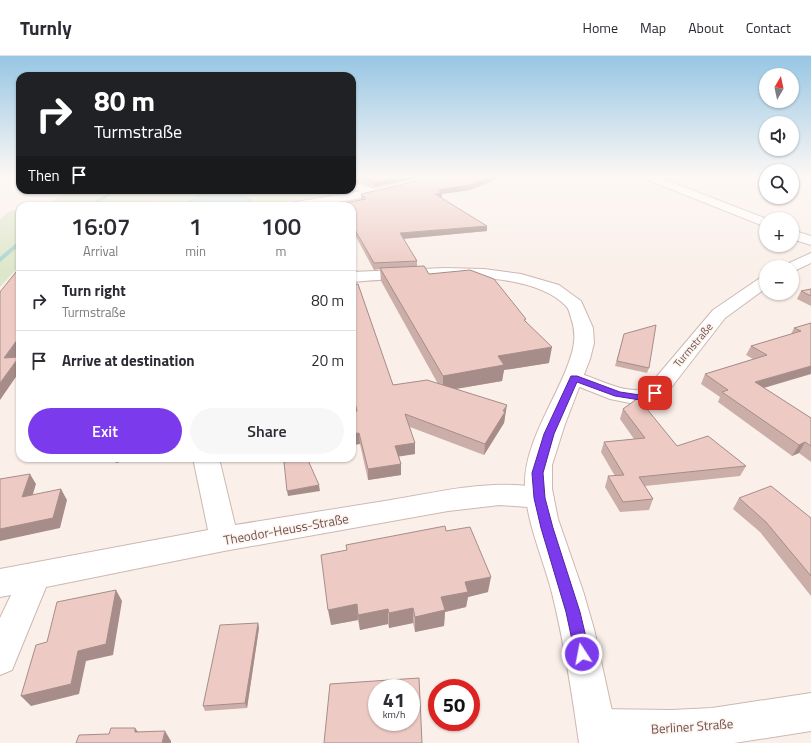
<!DOCTYPE html>
<html lang="en">
<head>
<meta charset="utf-8">
<style>
  :root { --surface:#fff; --page:#f7f7f7; --text:#2b2b33; --muted:#7c7c81; --line:#e1e1e2; --accent:#7c3aed }
  body { margin:0; font-family:"Titillium Web",sans-serif; background:var(--page); color:var(--text); height:100vh; display:flex; flex-direction:column; font-size:15px; white-space:nowrap }
  * { box-sizing:border-box; margin:0 }
  p { font-size:13px; color:var(--muted) }
  .icon { flex:none; width:22px; height:22px; fill:none; stroke:currentColor; stroke-width:2; stroke-linecap:round; stroke-linejoin:round }
  .map { position:relative; flex:1; overflow:hidden }
  .panel { position:absolute; left:16px; top:146px; width:340px; height:260px; display:flex; flex-direction:column; background:var(--surface); border-radius:12px; box-shadow:0 1px 3px #0004 }
  .panel>* { flex:none }
  .hud { position:absolute; left:16px; top:16px; width:340px; height:122px; border-radius:12px; box-shadow:0 1px 3px #0004; background:#202124; color:#fff; overflow:hidden }
  .needle { width:26px; rotate:9deg }
  .tools { position:absolute; left:759px; top:12px; display:grid; gap:8px }
  .tools a { display:grid; place-items:center; width:40px; height:40px; border-radius:50%; background:var(--surface); box-shadow:0 1px 3px #0004; font-size:20px }
  .speed { position:absolute; left:368px; top:623px; display:flex; gap:8px; font-size:20px; font-weight:700; text-align:center }
  .speed>* { display:grid; place-content:center; width:52px; height:52px; border-radius:50%; background:var(--surface); box-shadow:0 1px 3px #0004; line-height:1 }
  .speed small { font-size:10px; font-weight:400 }
  .speed .limit { border:6px solid #d22; background:#fff; color:#111 }
  .pin { position:absolute; display:grid; place-items:center; width:34px; height:34px; color:#fff; margin:-17px; border-radius:8px; box-shadow:0 2px 6px #0006 }
  .me { position:absolute; width:44px; margin:-22px; rotate:349deg; stroke-linejoin:round; filter:drop-shadow(0 0 3px #0008) }
  .turn { display:flex; align-items:center; gap:14px; height:84px; padding:0 12px; font-size:18px }
  .turn .icon { width:52px; height:52px; stroke-width:2.5 }
  .turn b { display:block; font-size:28px; line-height:34px }
  .then { display:flex; align-items:center; height:38px; padding:0 12px; background:#0003; gap:8px; font-size:15px }
  .eta { display:flex; justify-content:space-evenly; align-items:center; height:68px; text-align:center }
  .eta b { font-size:24px; font-weight:600; line-height:28px }
  .action { display:flex; gap:8px; margin-top:auto; padding:8px 12px }
  .action a { flex:1; height:46px; border-radius:24px; background:var(--accent); color:#fff; font-size:16px; font-weight:600; line-height:46px; text-align:center }
  .action a+a { background:var(--page); color:var(--text) }
  ul { padding:0; list-style:none }
  li { display:flex; align-items:center; gap:12px; height:60px; padding:0 12px; border-top:1px solid var(--line) }
  li div { flex:1 }
  li b { display:block; font-size:15px }
  li em { font-style:normal }
  header { display:flex; align-items:center; gap:24px; box-sizing:border-box; height:56px; padding:0 20px; background:var(--surface); border-bottom:1px solid var(--line) }
  header strong { font-size:19px }
  nav { display:flex; gap:22px; margin-inline-start:auto; font-size:14px }
  .map>svg:first-child { display:block }
  .green { fill:#dce6c9 }
  .water { fill:#bfe2de; stroke:#a7d2ce }
  .lines { fill:none; stroke-linecap:round; stroke-linejoin:round }
  .stream { fill:#a7d2ce; fill-rule:evenodd }
  .street-casing { stroke:#cdb8b3; stroke-width:2 }
  .secondary-casing { stroke:#cfb6b1; stroke-width:2 }
  .street { fill:#fff; fill-rule:evenodd }
  .secondary { fill:#fff; fill-rule:evenodd }
  .wall { fill:#ccaea9 }
  .shaded-wall { fill:#a68d89 }
  .building { fill:#edcac4; stroke:#a68d89; fill-rule:evenodd }
  .route { fill:#7c3aed; stroke:#51269a }
  .labels { text-anchor:middle; stroke-width:3; stroke-linejoin:round; paint-order:stroke }
  .street-label { font-size:11px; fill:#72534f; stroke:#fdf4ef }
  .near-street-label { font-size:13px; fill:#72534f; stroke:#fdf4ef }
</style>
</head>
<body>
<header>
<strong>Turnly</strong>
<nav><a>Home</a><a>Map</a><a>About</a><a>Contact</a></nav>
</header>
<div class="map">
<svg width="811" height="687" viewBox="0 0 811 687">
  <rect width="100%" height="100%" fill="#faefe9"/>
  <!-- green -->
  <path class="green" d="M352,132L356,134L263,150H158L159,145L132,150H46L67,134H352Z
    M12,154H20V209L0,231V163Z"/>
  <!-- water -->
  <path class="water" d="M225,134L236,136L252,145L251,148L245,150H174L191,145L196,140L203,138Z"/>
  <g class="lines">
    <!-- stream -->
    <path class="stream" d="M113,134H118L93,150H88Z
      M20,184V189L0,206V201Z"/>
    <!-- street casing -->
    <g class="street-casing">
      <path id="street" d="M642,120H655L767,163H766V171L643,122Z
        M352,126L378,134L380,136L378,138L374,139L352,133Z
        M792,174L811,180V189L792,183Z
        M811,197V207L792,216V211H784L787,208Z
        M766,220V232L725,262L663,342L640,349L610,343L567,326L564,322L567,318L574,316C597,321 624,340 647,332L713,254L760,222Z
        M193,402H219L235,469C287,461 339,452 391,444C438,436 504,420 550,435L554,442L550,449L540,452L500,449L448,455L224,495L46,531L12,614L0,619V562L11,539L0,541V513L208,474Z
        M811,637V675L734,687H586L583,686L578,672L583,658L597,653L672,654L712,652Z"/>
    </g>
    <!-- secondary casing -->
    <g class="secondary-casing">
      <path id="secondary" d="M427,120H443L442,122C392,135 341,150 289,150L291,147L295,146L374,133Z
        M445,212L484,213L521,218L559,229L581,245L593,272L594,287L590,303L565,368L552,409V433L558,463L583,535L594,573L619,687H579C572,637 564,586 552,537C543,502 527,468 525,432C523,392 551,351 566,314C573,296 578,281 571,262C570,258 569,253 566,250C526,208 406,222 352,226V216Z"/>
    </g>
    <!-- street -->
    <use href="#street" class="street"/>
    <!-- secondary -->
    <use href="#secondary" class="secondary"/>
  </g>
  <!-- wall -->
  <path class="wall" d="M352,120H423L374,131L352,125Z
    M438,120H504L470,134L442,138V142L487,175L404,183L417,205V210L429,218L526,265L549,307L504,314L502,325L456,333L505,360L504,367L484,399L410,371L415,398L399,400L401,408V419L368,424L360,388L352,389V355H355L352,342V229L393,329L438,328L381,225L380,213L374,214L354,177L352,178V150H334V149L361,144V138Z
    M811,233V250L797,243L801,235Z
    M811,267L764,332L811,362V406L799,397L792,400L718,346L720,341L701,328L705,318L753,303L746,299L751,290L791,278L794,272Z
    M624,278L649,312L647,317L615,310Z
    M623,353L677,390L746,410L740,420L645,430L653,443L649,454L620,456L605,431L608,420H615L601,396L604,386L634,383L620,363Z
    M739,442L811,462V540L760,476L733,453Z
    M446,475L488,536L468,541L466,551L445,556L444,570L415,576L413,567L389,572L388,568L360,574L358,564L331,569L347,494L346,489Z
    M258,567L259,572L247,652L205,655L203,650Z"/>
  <!-- shaded-wall -->
  <path class="shaded-wall" d="M403,120H423L374,131V126Z
    M493,120H504L470,134L442,138V142L435,138L438,134Z
    M352,130H353V135H352Z
    M487,170V175L400,183V177Z
    M352,172H354V177L352,178Z
    M20,280V295L8,311L4,302Z
    M552,291L549,307L504,314L502,325L443,335V320L498,300Z
    M19,301L20,302V315L0,344V327Z
    M811,310V318L750,336L755,326Z
    M507,349L504,367L484,399L485,388Z
    M359,377L360,388L352,389V378Z
    M805,386L799,397L792,400L799,389Z
    M415,387V398L396,401L395,390Z
    M114,402H137L116,407Z
    M401,408V419L368,424V413Z
    M30,418L36,428L29,451L22,441Z
    M319,429L320,435L288,440L287,435Z
    M61,433L67,444L60,472L0,485V473Z
    M491,521L488,536L468,541L466,551L445,556L444,570L415,576V561L441,541L465,526Z
    M116,534L122,545L113,599L86,605L79,638L31,650L21,640L78,595Z
    M357,548L358,564L331,569L328,554Z
    M413,552V567L389,572V557Z
    M388,553V568L360,574L358,559Z
    M258,567L259,572L247,652L245,647Z
    M135,672L142,681L135,676Z
    M165,675L171,685V687H162Z"/>
  <!-- building -->
  <path class="building" d="M352,120H403L374,126Z
    M438,120H493L470,129L438,134L442,137L435,138L487,170L400,177L417,205L374,207L354,172H352V150H334V149L366,143L361,138Z
    M424,210L429,218L470,214L494,223L526,263L524,264L552,291L498,300L504,309L443,320L380,212Z
    M20,211V280L4,302L19,301L0,327V236Z
    M358,228L393,329L427,324L507,349L503,355L505,356L485,388L405,358L415,387L395,390L401,408L368,413L359,377L352,378V355H357L352,335V229Z
    M811,233V240L801,235Z
    M811,267V310L755,326L811,362V390L805,386L799,389L722,336L728,334L705,318L767,299L751,290L801,275L794,272Z
    M656,269L649,312L617,305L624,278Z
    M638,342L677,390L708,380L746,410L639,421L653,443L623,446L608,420L624,419L604,386L645,382L623,353Z
    M307,402L319,429L287,435L284,406Z
    M30,418L22,441L61,433L53,462L0,473V423Z
    M771,430L811,462V520L766,466L739,442Z
    M445,470L446,475L470,471L491,521L465,526L468,536L441,541L445,554L415,561L413,552L389,557L388,553L358,559L357,548L328,554L321,499L347,494L346,489Z
    M116,534L106,588L78,595L71,628L21,640L36,589L47,586L57,546Z
    M258,567L245,647L203,650L220,569Z
    M419,622L422,687H324L330,628ZM377,632H411V666H377Z
    M111,672H135V676L165,675L162,687H76L79,679L109,678Z"/>
  <!-- sky -->
  <linearGradient id="sky" x2="0" y2="1"><stop stop-color="#97c6e4"/><stop offset="0.56" stop-color="#fdf8f5"/><stop offset="1" stop-color="#fdf8f5" stop-opacity="0"/></linearGradient>
  <rect width="811" height="216" fill="url(#sky)"/>
  <!-- route -->
  <path class="route" d="M571,320H577L620,336L640,339L655,334L659,337L658,339L640,344L615,340L577,326L554,378L543,417L545,442L553,472L580,556L590,598L588,603L582,605L577,603L575,598L566,556L541,472L534,442L532,417L544,378Z"/>
  <g class="labels">
    <!-- street labels -->
    <g class="street-label">
      <text transform="translate(693 289) rotate(-50)" y="4">Turmstraße</text>
    </g>
    <!-- near-street labels -->
    <g class="near-street-label">
      <text transform="translate(286 473) rotate(-10)" y="5">Theodor-Heuss-Straße</text>
      <text transform="translate(692 670) rotate(-4)" y="5">Berliner Straße</text>
    </g>
  </g>
</svg>
<div class="tools">
<a><svg class="needle" viewBox="-14 -14 28 28"><path d="M0-13l5 13h-10z" fill="#e53935"/><path d="M0 13l5-13h-10z" fill="#7c7c81"/></svg></a>
<a><svg class="icon" aria-label="sound" viewBox="0 0 24 24"><path d="M4 9h4l5-4v14l-5-4H4zM17 9q2 3 0 6"/></svg></a>
<a><svg class="icon" aria-label="search" viewBox="0 0 24 24"><circle cx="10" cy="10" r="6"/><path d="M15 15l6 6"/></svg></a>
<a>+</a>
<a>−</a>
</div>
<div class="speed"><div>41<small>km/h</small></div><div class="limit">50</div></div>
<div class="pin" style="left:655px;top:337px;background:#d93025"><svg class="icon" aria-label="arrive" viewBox="0 0 24 24"><path d="M6 21V4h12l-3 4 3 4H6"/></svg></div>
<svg class="me" style="left:582px;top:598px" viewBox="-20 -20 40 40"><circle r="17" fill="#7c3aed" stroke="#fff" stroke-width="3"/><path d="M0-11L8 9 0 5-8 9z" fill="#fff"/></svg>
<div class="hud">
<div class="turn"><svg class="icon" aria-label="right" viewBox="0 0 24 24"><path d="M7 20v-9h11M14 6l5 5-5 5"/></svg><div><b>80 m</b>Turmstraße</div></div>
<div class="then">Then<svg class="icon" aria-label="arrive" viewBox="0 0 24 24"><path d="M6 21V4h12l-3 4 3 4H6"/></svg></div>
</div>
<section class="panel">
<div class="eta">
<div><b>16:07</b><p>Arrival</p></div>
<div><b>1</b><p>min</p></div>
<div><b>100</b><p>m</p></div>
</div>
<ul>
<li><svg class="icon" aria-label="right" viewBox="0 0 24 24"><path d="M7 20v-9h11M14 6l5 5-5 5"/></svg><div><b>Turn right</b><p>Turmstraße</p></div><em>80 m</em></li>
<li><svg class="icon" aria-label="arrive" viewBox="0 0 24 24"><path d="M6 21V4h12l-3 4 3 4H6"/></svg><div><b>Arrive at destination</b></div><em>20 m</em></li>
</ul>
<div class="action"><a>Exit</a><a>Share</a></div>
</section>
</div>
</body>
</html>
